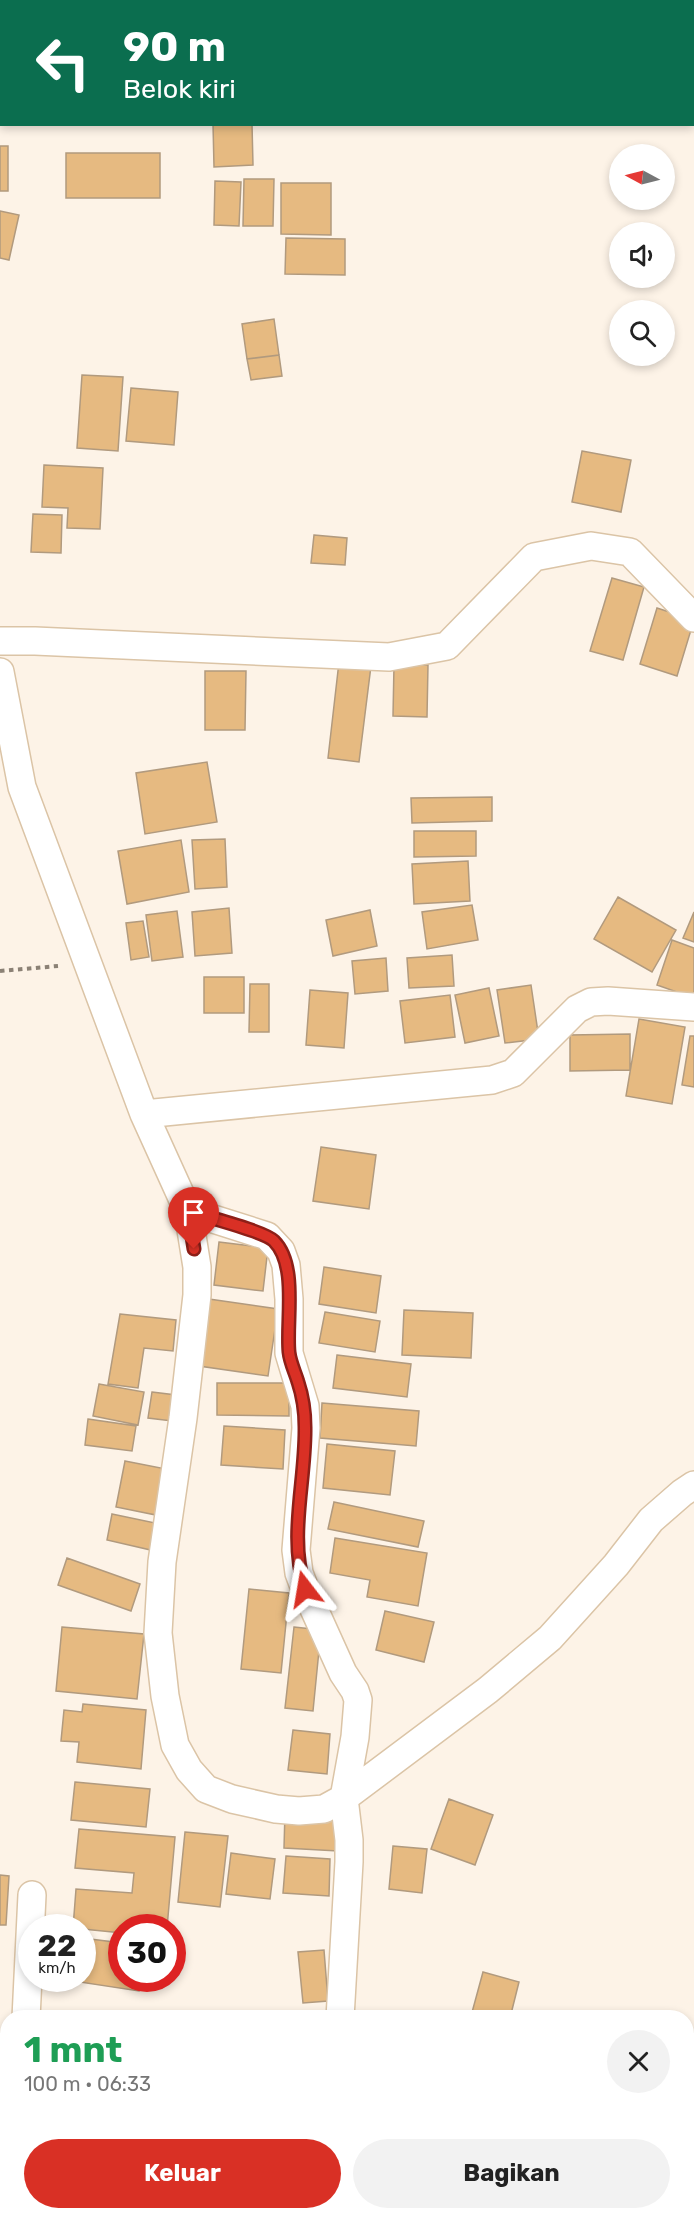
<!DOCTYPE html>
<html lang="id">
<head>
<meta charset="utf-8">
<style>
  :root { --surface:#fff; --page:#f2f2f2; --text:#222; --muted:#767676; --accent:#d93025 }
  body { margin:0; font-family:Rubik,sans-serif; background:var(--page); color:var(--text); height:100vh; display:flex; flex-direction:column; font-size:22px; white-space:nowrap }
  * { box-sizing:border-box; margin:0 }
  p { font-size:20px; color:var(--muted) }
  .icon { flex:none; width:33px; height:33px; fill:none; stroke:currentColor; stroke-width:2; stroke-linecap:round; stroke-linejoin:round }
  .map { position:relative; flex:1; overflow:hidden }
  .sheet { position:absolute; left:0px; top:2010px; width:694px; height:210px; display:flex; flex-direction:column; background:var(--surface); border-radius:24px 24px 0 0; box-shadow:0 3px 9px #0003 }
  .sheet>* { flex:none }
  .guide { position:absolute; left:0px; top:0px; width:694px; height:126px; box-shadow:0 3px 9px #0003; background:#0b6e4f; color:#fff; overflow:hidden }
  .needle { width:39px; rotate:277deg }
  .tools { position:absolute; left:609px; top:144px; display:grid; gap:12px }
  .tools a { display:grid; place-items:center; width:66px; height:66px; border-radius:50%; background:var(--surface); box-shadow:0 3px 9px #0003; font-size:30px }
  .speed { position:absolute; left:18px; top:1914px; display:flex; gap:12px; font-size:30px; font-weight:700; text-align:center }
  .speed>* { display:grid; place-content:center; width:78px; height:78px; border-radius:50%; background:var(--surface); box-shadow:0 3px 9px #0003; line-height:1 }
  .speed small { font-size:15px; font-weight:400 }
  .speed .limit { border:9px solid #d22; background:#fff; color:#111 }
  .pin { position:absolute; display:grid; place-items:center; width:51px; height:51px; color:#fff; margin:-62px -26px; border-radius:50% 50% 50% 0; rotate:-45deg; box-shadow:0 0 6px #0007 }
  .pin .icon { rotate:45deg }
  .me { position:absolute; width:66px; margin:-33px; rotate:346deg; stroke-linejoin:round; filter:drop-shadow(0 0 4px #0008) }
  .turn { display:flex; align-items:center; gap:21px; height:126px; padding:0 24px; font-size:27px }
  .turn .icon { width:78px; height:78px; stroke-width:2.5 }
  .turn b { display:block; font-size:42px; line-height:51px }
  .round { display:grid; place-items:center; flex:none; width:63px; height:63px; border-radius:32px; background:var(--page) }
  .headline { display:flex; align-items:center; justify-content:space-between; height:102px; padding:0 24px }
  h1 { font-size:36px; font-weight:700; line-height:45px; color:#1e9e55 }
  .button { display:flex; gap:12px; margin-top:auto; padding:12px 24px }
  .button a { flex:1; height:69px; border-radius:36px; background:var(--accent); color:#fff; font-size:24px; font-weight:700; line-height:69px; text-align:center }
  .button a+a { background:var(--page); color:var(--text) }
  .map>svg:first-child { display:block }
  .building { fill:#e6ba81; stroke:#b19a7e; stroke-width:1.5 }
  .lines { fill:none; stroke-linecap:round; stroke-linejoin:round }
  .street-casing { stroke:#dbc4a6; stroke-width:30 }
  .path { stroke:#8b8175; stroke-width:4; stroke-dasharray:4.5 4.5; stroke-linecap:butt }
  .street { stroke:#fff; stroke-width:27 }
  .route-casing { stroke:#8d1f18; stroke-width:15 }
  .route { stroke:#d93025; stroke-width:10 }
</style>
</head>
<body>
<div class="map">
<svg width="694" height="2220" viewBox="0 0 694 2220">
  <rect width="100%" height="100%" fill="#fdf3e7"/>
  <!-- building -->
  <path class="building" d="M182,0H224L182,2Z
    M213,124H252L253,165L214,167Z
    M0,146H8V191H0Z
    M66,153H160V198H66Z
    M244,179H274L273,226H243Z
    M215,181L241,182L239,226L214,225Z
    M281,183H331V235L281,234Z
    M0,211L19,215L9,260L0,258Z
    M286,238L345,239V275L285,274Z
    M274,319L279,355L247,359L242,324Z
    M279,355L282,376L251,380L247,359Z
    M82,375L123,377L118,451L77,448Z
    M131,388L178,392L174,445L126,441Z
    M582,451L631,460L621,512L572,502Z
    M44,465L103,468L100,529L67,528L68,508L42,507Z
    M33,514L62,515L61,553L31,552Z
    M314,535L347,538L345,565L311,563Z
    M612,578L644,587L623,660L590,651Z
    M657,608L694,620L677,676L640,664Z
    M339,662L371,666L359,762L328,758Z
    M394,665H428L427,717L393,716Z
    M205,671H246L245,730H205Z
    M207,762L217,822L145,834L136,773Z
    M492,797V821L412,823L411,798Z
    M414,831H476V856L414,857Z
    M225,839L227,887L195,889L192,840Z
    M181,840L189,892L127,904L118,851Z
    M468,861L470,901L414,904L412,864Z
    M618,897L676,930L652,972L594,939Z
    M472,905L478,940L427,949L422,912Z
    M229,908L232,953L195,956L192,912Z
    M370,910L377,946L333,956L326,920Z
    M177,911L183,957L152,961L146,915Z
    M694,912V942L683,938Z
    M143,921L149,957L131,960L126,923Z
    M672,940L694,948V998L657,985Z
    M452,955L454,986L409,988L407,958Z
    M386,958L388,991L355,994L352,961Z
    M204,977H244V1013H204Z
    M250,984H269V1032H249Z
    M531,985L539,1039L505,1043L497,990Z
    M489,988L499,1036L465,1043L455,995Z
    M310,990L348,993L344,1048L306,1045Z
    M450,995L455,1037L405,1043L400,1001Z
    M639,1019L685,1027L672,1104L626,1096Z
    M630,1034V1070L570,1071V1035Z
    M690,1036H694V1087L682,1085Z
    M321,1147L376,1155L369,1209L313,1201Z
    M219,1242L268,1248L263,1291L214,1285Z
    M324,1267L381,1276L376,1313L319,1304Z
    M209,1299L278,1309L268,1376L199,1366Z
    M404,1310L473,1313L471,1358L402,1355Z
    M325,1312L380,1321L375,1352L319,1343Z
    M120,1314L176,1320L173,1351L144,1348L138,1388L108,1384Z
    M337,1355L411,1364L407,1397L333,1388Z
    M217,1383H289V1416L217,1415Z
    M99,1384L144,1392L138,1425L93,1416Z
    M152,1392L176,1395L172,1421L148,1418Z
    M322,1403L419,1411L416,1446L320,1438Z
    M88,1419L136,1426L132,1451L85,1445Z
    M224,1426L285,1430L283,1469L221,1465Z
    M327,1444L395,1451L390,1495L323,1488Z
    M125,1461L166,1469L156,1515L116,1507Z
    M334,1502L424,1521L418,1547L328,1529Z
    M112,1514L160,1524L155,1551L107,1540Z
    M335,1538L427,1553L418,1606L367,1597L370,1580L330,1573Z
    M67,1558L140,1584L131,1611L58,1585Z
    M249,1589L289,1593L281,1673L241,1669Z
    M385,1611L434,1622L424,1662L376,1650Z
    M62,1627L144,1634L137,1699L56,1691Z
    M294,1627L321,1630L313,1711L285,1708Z
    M83,1704L146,1710L141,1769L77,1762L79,1742L61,1741L64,1710L82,1712Z
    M293,1730L330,1734L327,1774L288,1770Z
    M75,1782L150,1789L146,1827L71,1820Z
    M449,1799L493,1815L475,1865L431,1849Z
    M285,1812L341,1815L338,1851L284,1848Z
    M79,1829L175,1837L167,1928H122V1933L73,1928L76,1889L132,1893L134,1873L75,1868Z
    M185,1832L228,1836L220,1907L178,1902Z
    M393,1846L427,1849L422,1893L389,1889Z
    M231,1853L275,1859L270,1899L226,1894Z
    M286,1856L330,1859L329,1896L283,1893Z
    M0,1875L9,1876L6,1925H0Z
    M82,1938L122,1943V1978H141L139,1991L73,1981L74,1978H82Z
    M324,1950L328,2001L303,2003L298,1952Z
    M483,1972L519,1982L510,2018L471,2016Z
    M0,2079L8,2080V2124L0,2123Z
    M284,2212H334L333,2218Z
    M428,2212H431L460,2220H426Z
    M508,2212H555L554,2220H507Z"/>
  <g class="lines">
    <!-- street casing -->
    <g class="street-casing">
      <path id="street" d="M0,641H35L389,657L447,646L534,557L591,546L630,552L694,618
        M0,672L22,787L144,1114L188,1211L197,1267V1295L183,1418L162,1562L158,1633L165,1696L175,1745L189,1770L206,1789L232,1799L276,1809L299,1811L324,1809L344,1798L349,1840V1862L340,2018
        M144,1114L492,1080L513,1073L577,1009L591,1002L608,1001L694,1007
        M188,1211L267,1236L281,1251L286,1265L289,1299V1353L305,1406L306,1428L296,1550L299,1573L305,1589L343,1673L355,1691L358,1700L355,1737L344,1798
        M344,1798L488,1690L550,1638L616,1565L651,1520L682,1493L694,1485
        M26,2018L32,1895
        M0,2058L8,2059
        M359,2220V2212"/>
    </g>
    <!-- path -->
    <path class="path" d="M0,971L58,966"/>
    <!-- street -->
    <use href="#street" class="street"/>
  </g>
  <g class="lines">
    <!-- route casing -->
    <g class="route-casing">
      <path id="route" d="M194,1249L188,1211C206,1217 264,1231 274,1241C298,1265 286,1320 289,1352C290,1362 295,1372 298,1382C303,1397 305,1411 305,1427C306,1481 288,1536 305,1589"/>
    </g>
    <!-- route -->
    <use href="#route" class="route"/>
  </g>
</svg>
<div class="tools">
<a><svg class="needle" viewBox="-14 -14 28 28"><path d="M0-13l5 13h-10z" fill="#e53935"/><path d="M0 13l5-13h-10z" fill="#767676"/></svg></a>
<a><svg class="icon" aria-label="sound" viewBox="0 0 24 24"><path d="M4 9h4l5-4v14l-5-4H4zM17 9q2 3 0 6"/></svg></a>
<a><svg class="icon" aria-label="search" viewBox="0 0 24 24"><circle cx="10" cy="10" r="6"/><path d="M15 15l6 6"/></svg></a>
</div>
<div class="speed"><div>22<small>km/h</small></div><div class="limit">30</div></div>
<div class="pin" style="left:194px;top:1249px;background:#d93025"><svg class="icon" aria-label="arrive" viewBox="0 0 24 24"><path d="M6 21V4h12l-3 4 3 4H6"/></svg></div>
<svg class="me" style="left:305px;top:1589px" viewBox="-20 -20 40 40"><path d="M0-17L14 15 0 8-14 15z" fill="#d93025" stroke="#fff" stroke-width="4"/></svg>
<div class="guide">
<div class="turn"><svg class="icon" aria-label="left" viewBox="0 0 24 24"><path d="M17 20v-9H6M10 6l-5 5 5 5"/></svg><div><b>90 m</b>Belok kiri</div></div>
</div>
<section class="sheet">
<div class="headline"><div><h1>1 mnt</h1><p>100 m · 06:33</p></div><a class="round"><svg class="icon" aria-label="close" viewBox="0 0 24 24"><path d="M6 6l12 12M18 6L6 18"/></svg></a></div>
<div class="button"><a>Keluar</a><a>Bagikan</a></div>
</section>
</div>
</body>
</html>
